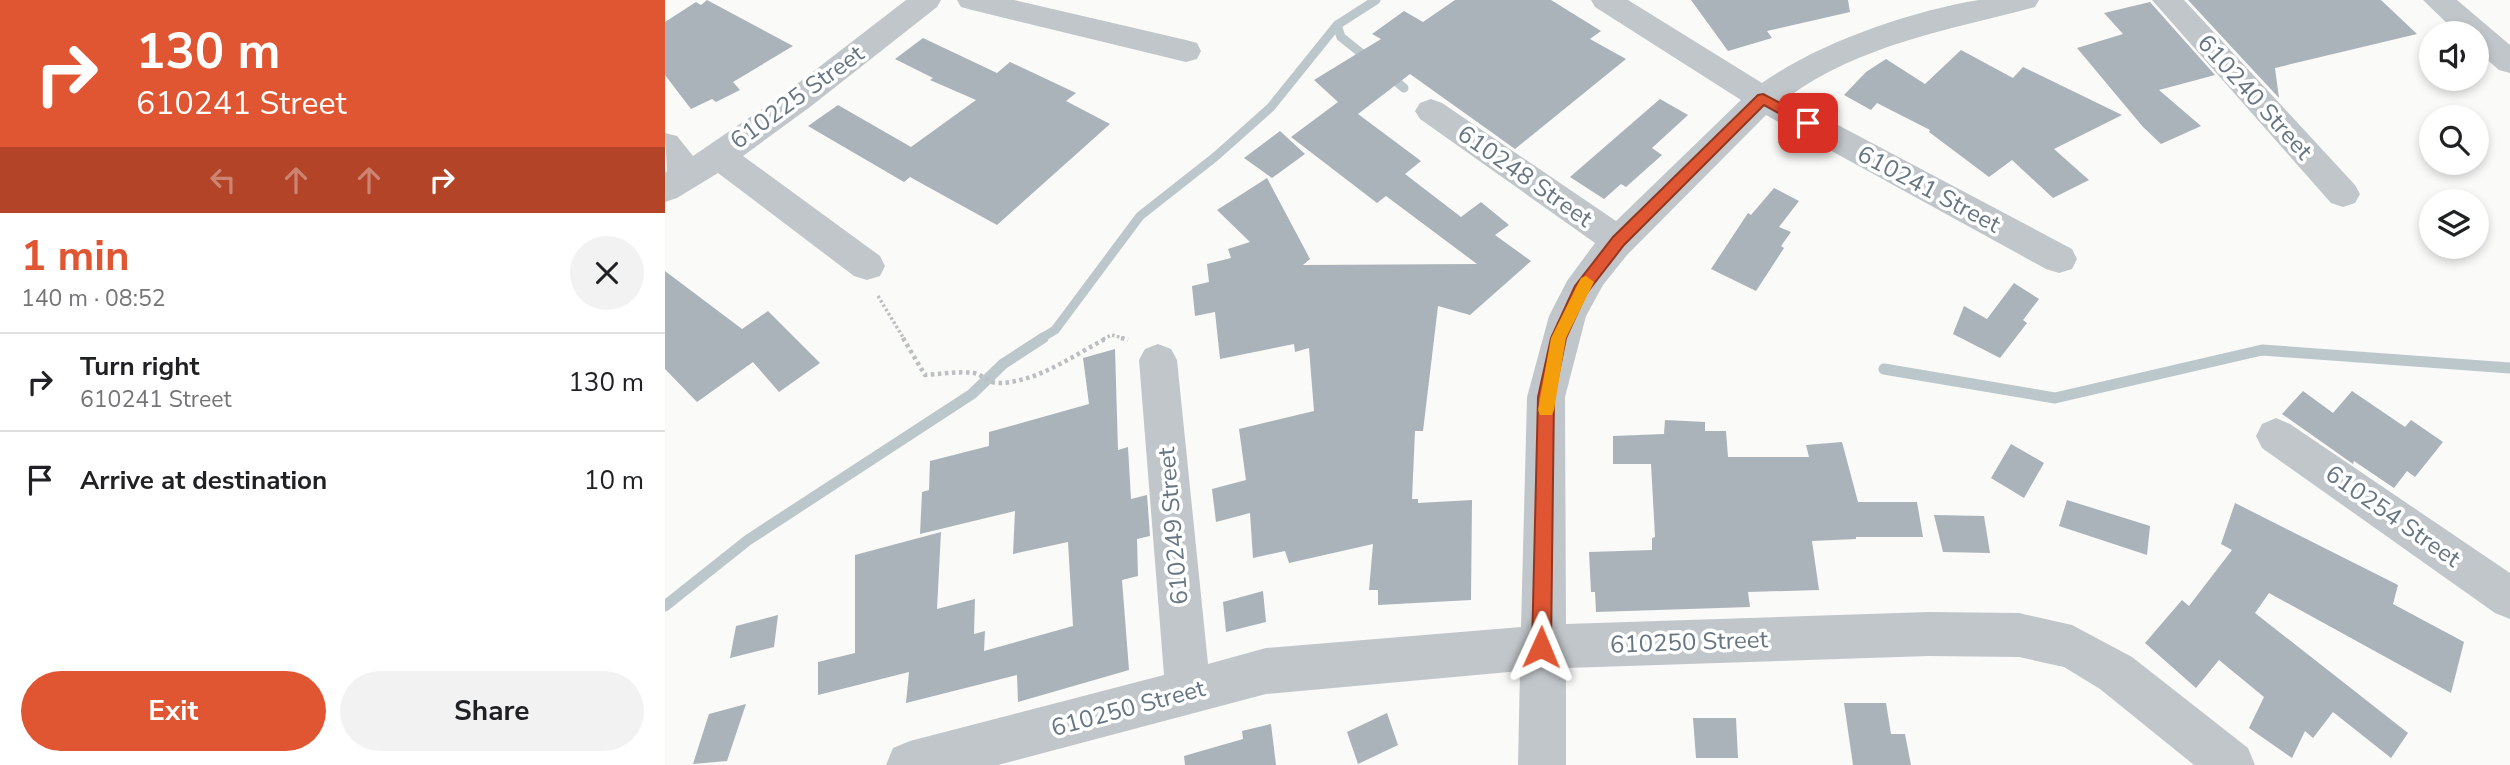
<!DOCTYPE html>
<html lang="en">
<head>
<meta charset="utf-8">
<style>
  :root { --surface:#fff; --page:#f2f2f2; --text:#202124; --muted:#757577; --line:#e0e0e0; --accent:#e05532 }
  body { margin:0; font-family:"Nunito Sans",sans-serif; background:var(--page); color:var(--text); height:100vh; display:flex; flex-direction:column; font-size:26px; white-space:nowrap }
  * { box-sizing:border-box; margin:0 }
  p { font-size:23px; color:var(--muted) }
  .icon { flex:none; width:38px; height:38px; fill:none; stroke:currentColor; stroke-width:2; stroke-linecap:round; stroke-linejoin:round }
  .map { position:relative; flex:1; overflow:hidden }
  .panel { display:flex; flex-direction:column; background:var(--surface); width:665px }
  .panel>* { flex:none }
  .hud { background:#e05532; color:#fff; overflow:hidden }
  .fabs { position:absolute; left:1754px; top:21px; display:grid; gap:14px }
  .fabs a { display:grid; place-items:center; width:70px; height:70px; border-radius:50%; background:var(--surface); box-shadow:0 4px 10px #0003; font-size:35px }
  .pin { position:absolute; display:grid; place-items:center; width:60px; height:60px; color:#fff; margin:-30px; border-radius:14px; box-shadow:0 4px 10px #0006 }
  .me { position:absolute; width:77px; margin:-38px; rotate:1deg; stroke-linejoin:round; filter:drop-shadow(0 0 5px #0008) }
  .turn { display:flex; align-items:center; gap:24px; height:147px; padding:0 21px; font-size:32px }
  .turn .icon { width:91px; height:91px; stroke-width:2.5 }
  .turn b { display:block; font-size:49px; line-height:60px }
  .lanes { display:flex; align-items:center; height:66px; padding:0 21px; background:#0003; justify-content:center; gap:35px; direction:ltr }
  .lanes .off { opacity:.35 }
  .round { display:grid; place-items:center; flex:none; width:74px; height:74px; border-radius:37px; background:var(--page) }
  .summary { display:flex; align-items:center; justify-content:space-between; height:119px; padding:0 21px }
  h1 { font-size:42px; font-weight:700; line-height:52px; color:var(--accent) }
  .cta { display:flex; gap:14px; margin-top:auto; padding:14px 21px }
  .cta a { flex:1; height:80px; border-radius:42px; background:var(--accent); color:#fff; font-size:28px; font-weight:700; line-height:80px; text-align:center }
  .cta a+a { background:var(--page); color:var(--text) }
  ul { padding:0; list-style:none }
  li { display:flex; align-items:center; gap:21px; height:98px; padding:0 21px; border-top:2px solid var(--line) }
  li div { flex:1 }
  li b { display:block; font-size:26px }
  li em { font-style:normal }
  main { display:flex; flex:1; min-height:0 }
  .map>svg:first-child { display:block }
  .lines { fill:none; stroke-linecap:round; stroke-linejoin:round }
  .stream-far1 { stroke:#bbc7cb; stroke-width:9 }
  .stream { stroke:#bbc7cb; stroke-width:11 }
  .building { fill:#aab3b9 }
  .path-far1 { stroke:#bcbfc2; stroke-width:3.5; stroke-dasharray:2.5 2.5; stroke-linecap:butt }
  .path { stroke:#bcbfc2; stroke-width:4.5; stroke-dasharray:3.5 3.5; stroke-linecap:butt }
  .street { fill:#c1c6ca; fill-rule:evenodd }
  .route { fill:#e05532; stroke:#923720; stroke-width:2 }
  .slow { fill:#f59e0b }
  .labels { text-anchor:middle; stroke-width:7; stroke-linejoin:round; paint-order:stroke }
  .street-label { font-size:24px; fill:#667682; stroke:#fff }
</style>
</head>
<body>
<main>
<section class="panel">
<div class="hud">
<div class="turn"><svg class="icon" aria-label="right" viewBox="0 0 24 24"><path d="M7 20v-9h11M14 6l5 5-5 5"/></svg><div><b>130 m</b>610241 Street</div></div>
<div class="lanes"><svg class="icon off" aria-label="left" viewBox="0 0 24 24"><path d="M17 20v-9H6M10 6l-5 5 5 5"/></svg><svg class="icon off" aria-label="ahead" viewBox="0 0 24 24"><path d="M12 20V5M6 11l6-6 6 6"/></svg><svg class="icon off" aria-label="ahead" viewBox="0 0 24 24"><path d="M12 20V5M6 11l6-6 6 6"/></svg><svg class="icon" aria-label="right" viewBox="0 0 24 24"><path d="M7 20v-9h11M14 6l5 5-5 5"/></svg></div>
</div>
<div class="summary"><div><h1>1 min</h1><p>140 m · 08:52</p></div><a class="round"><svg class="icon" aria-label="close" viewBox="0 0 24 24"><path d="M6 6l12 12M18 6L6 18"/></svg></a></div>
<ul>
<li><svg class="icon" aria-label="right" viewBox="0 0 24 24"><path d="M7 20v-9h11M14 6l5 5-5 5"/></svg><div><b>Turn right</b><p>610241 Street</p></div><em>130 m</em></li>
<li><svg class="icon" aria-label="arrive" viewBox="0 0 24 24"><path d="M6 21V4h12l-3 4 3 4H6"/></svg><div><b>Arrive at destination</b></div><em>10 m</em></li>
</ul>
<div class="cta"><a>Exit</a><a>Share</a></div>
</section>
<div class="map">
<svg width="1845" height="765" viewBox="0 0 1845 765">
  <rect width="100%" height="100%" fill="#fafaf8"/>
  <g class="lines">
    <!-- stream-far1 -->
    <path class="stream-far1" d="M672,25L676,37L706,61
      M726,77L739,88
      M375,339L390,330L475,216L550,157L606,107L672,25L711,0"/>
    <!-- stream -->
    <path class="stream" d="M1219,369L1390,398L1597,350L1845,368
      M0,606L83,540L307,394L338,364L378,338"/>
  </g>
  <!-- building -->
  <path class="building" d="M42,0L128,46L68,82L75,90L51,102L47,99L26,109L0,75V22L31,2L36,5Z
    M790,0H886L936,31L925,39L961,59L850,149L745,74L693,114L756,161L740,174L796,217L816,202L844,225L830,235L866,261L805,315L773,306L758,431H750L747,499H753V503L807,500L806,600L713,605V590H704L708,544L624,563L620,551L588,558L585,513L551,522L547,489L581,480L574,429L649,411L644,348L630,352L629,344L555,359L550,312L530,316L527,286L544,282L542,264L566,258L563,249L585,242L552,210L602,178L645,259L638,265L812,264L721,196L712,203L626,137L673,102L649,80L716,39L707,34L739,11L758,22Z
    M1026,0H1183L1185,12L1102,31L1107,38L1063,51Z
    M1523,0H1716L1752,34L1610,68L1614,98Z
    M1485,2L1550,75L1494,90L1536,126L1496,144L1478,127L1412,48L1458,34L1439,13Z
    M258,38L332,73L345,62L411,93L401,101L445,124L332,225L245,177L239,182L143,126L173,105L246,147L311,100L265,80L268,78L230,59Z
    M1296,50L1348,78L1358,67L1457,115L1389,149L1424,180L1388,198L1347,160L1324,177L1264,132L1265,130L1212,103L1206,110L1179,95L1201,72L1221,59L1260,84Z
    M995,99L1023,115L987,148L997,155L961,187L956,184L939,199L905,177Z
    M615,131L640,154L607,178L579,158Z
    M1109,188L1134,201L1114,227L1126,232L1116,246L1119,248L1091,291L1046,269L1083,213L1086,215Z
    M0,271L77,329L103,311L155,363L114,392L88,362L32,402L0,369Z
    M1349,283L1374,299L1358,320L1362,323L1335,358L1288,334L1299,306L1322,319Z
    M450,349L453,450L463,447L466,499L482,495L485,536L472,539L473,576L457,580L464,670L353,702L352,675L241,703L244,672L153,695V662L190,653V555L276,532L272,609L310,599L309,634L320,631L319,651L408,626L403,542L348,554L350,511L255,534L257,492L264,490L265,461L324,446V432L424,404L418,358Z
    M1638,391L1668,413L1687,391L1740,427L1746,420L1778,442L1750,477L1742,471L1729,488L1689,461L1688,464L1617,414Z
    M1000,420L1040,422V431H1061L1063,457H1144L1141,445L1177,442L1193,502H1252L1258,537H1191V539L1147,541L1154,590L1083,592L1085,607L931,612L930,592H926L924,552L987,550V538L990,537L986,464H948V436L999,434Z
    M1346,444L1379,463L1359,498L1326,478Z
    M1402,500L1485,526L1482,555L1394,526Z
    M1570,503L1733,585L1728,604L1799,642L1786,693L1604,593L1590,613L1743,733L1726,758L1668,712L1648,738L1640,731L1627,758L1584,728L1599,697L1554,660L1531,688L1480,643L1517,600L1524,606L1567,550L1556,544Z
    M1269,515L1319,516L1325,553L1278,552Z
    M598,591L601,622L561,632L558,602Z
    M113,615L109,647L65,658L71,626Z
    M1179,703H1221L1226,734H1240L1246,765H1188Z
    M81,704L62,761L28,764L44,714Z
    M722,713L733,745L693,764L682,732Z
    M1028,718H1071L1073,758H1031Z
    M606,724L611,765H520L519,756L578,739L577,731Z"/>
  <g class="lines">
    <!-- path-far1 -->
    <path class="path-far1" d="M213,296L239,339
      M438,339L447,335L461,339"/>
    <!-- path -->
    <path class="path" d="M238,338L260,375C275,374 294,371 309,373C317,374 322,383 333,383C371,383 409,355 442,338
      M456,338L463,340"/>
    <!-- street -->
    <path class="street" d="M241,0H276L272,7L145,107L78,156L215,256L220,266L215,276L202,280L189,276L53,173L12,198L0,202V173L2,171L0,133L12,136L28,156L123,91Z
      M292,0H349L521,40L532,43L536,51L532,59L521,62L307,10L296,7Z
      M926,0H963L1097,83C1153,43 1246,11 1314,0C1333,0 1355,0 1374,0L1370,7C1285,30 1195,44 1122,98L1407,249L1412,259L1407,269L1394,273L1381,269L1101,115L962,255L938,285L921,316L900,397L901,624L1264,612L1354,613L1407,625L1467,657L1583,748L1590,765H1529L1435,689L1399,667L1354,657L1264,656L901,668V765H853L855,671L601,694L333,765H221L228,748L245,741L499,675L474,360L480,349L493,344L506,349L512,360L543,664L601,648L856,627L862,397L884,316L902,281L930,243L755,119L750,111L755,103L766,99L777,103L951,221L1076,100L930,7Z
      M1487,0H1519L1690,185L1695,194L1690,203L1678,207L1666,203Z
      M1758,0H1792L1845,45V73L1834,70L1811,50V33H1792Z
      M1611,418L1625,424L1845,573V619L1830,613L1597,448L1591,436L1597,424Z"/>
  </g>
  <!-- route -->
  <path class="route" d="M1098,94L1148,120V127H1139L1099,105L959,245L921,294L901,338L889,397L886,647L883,654L876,656L870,654L867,647L873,397L886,338L910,286L948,237L1093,95Z"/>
  <!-- slow -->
  <path class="slow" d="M921,276L929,282L901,338L889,410L887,415H875L873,410L886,338L916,278Z"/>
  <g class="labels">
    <!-- street labels -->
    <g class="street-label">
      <text transform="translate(132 97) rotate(-36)" y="8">610225 Street</text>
      <text transform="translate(1590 97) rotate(48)" y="8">610240 Street</text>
      <text transform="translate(860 176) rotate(35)" y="8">610248 Street</text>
      <text transform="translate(1264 189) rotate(28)" y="8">610241 Street</text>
      <text transform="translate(1728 516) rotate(35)" y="8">610254 Street</text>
      <text transform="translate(508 526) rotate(-95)" y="8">610249 Street</text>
      <text transform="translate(1024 642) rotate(-2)" y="8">610250 Street</text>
      <text transform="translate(463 708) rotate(-15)" y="8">610250 Street</text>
    </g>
  </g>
</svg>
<div class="fabs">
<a><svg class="icon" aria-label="sound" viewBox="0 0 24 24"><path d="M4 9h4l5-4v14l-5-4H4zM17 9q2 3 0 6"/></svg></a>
<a><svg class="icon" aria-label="search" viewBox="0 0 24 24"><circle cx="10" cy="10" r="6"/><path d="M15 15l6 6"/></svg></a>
<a><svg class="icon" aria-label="layers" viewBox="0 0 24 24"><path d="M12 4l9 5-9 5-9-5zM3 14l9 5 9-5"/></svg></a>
</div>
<div class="pin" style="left:1143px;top:123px;background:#d93025"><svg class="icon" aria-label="arrive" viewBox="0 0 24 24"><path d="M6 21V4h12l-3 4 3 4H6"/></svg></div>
<svg class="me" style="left:876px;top:647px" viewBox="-20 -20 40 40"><path d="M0-17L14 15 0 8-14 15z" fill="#e05532" stroke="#fff" stroke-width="4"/></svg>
</div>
</main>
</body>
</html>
